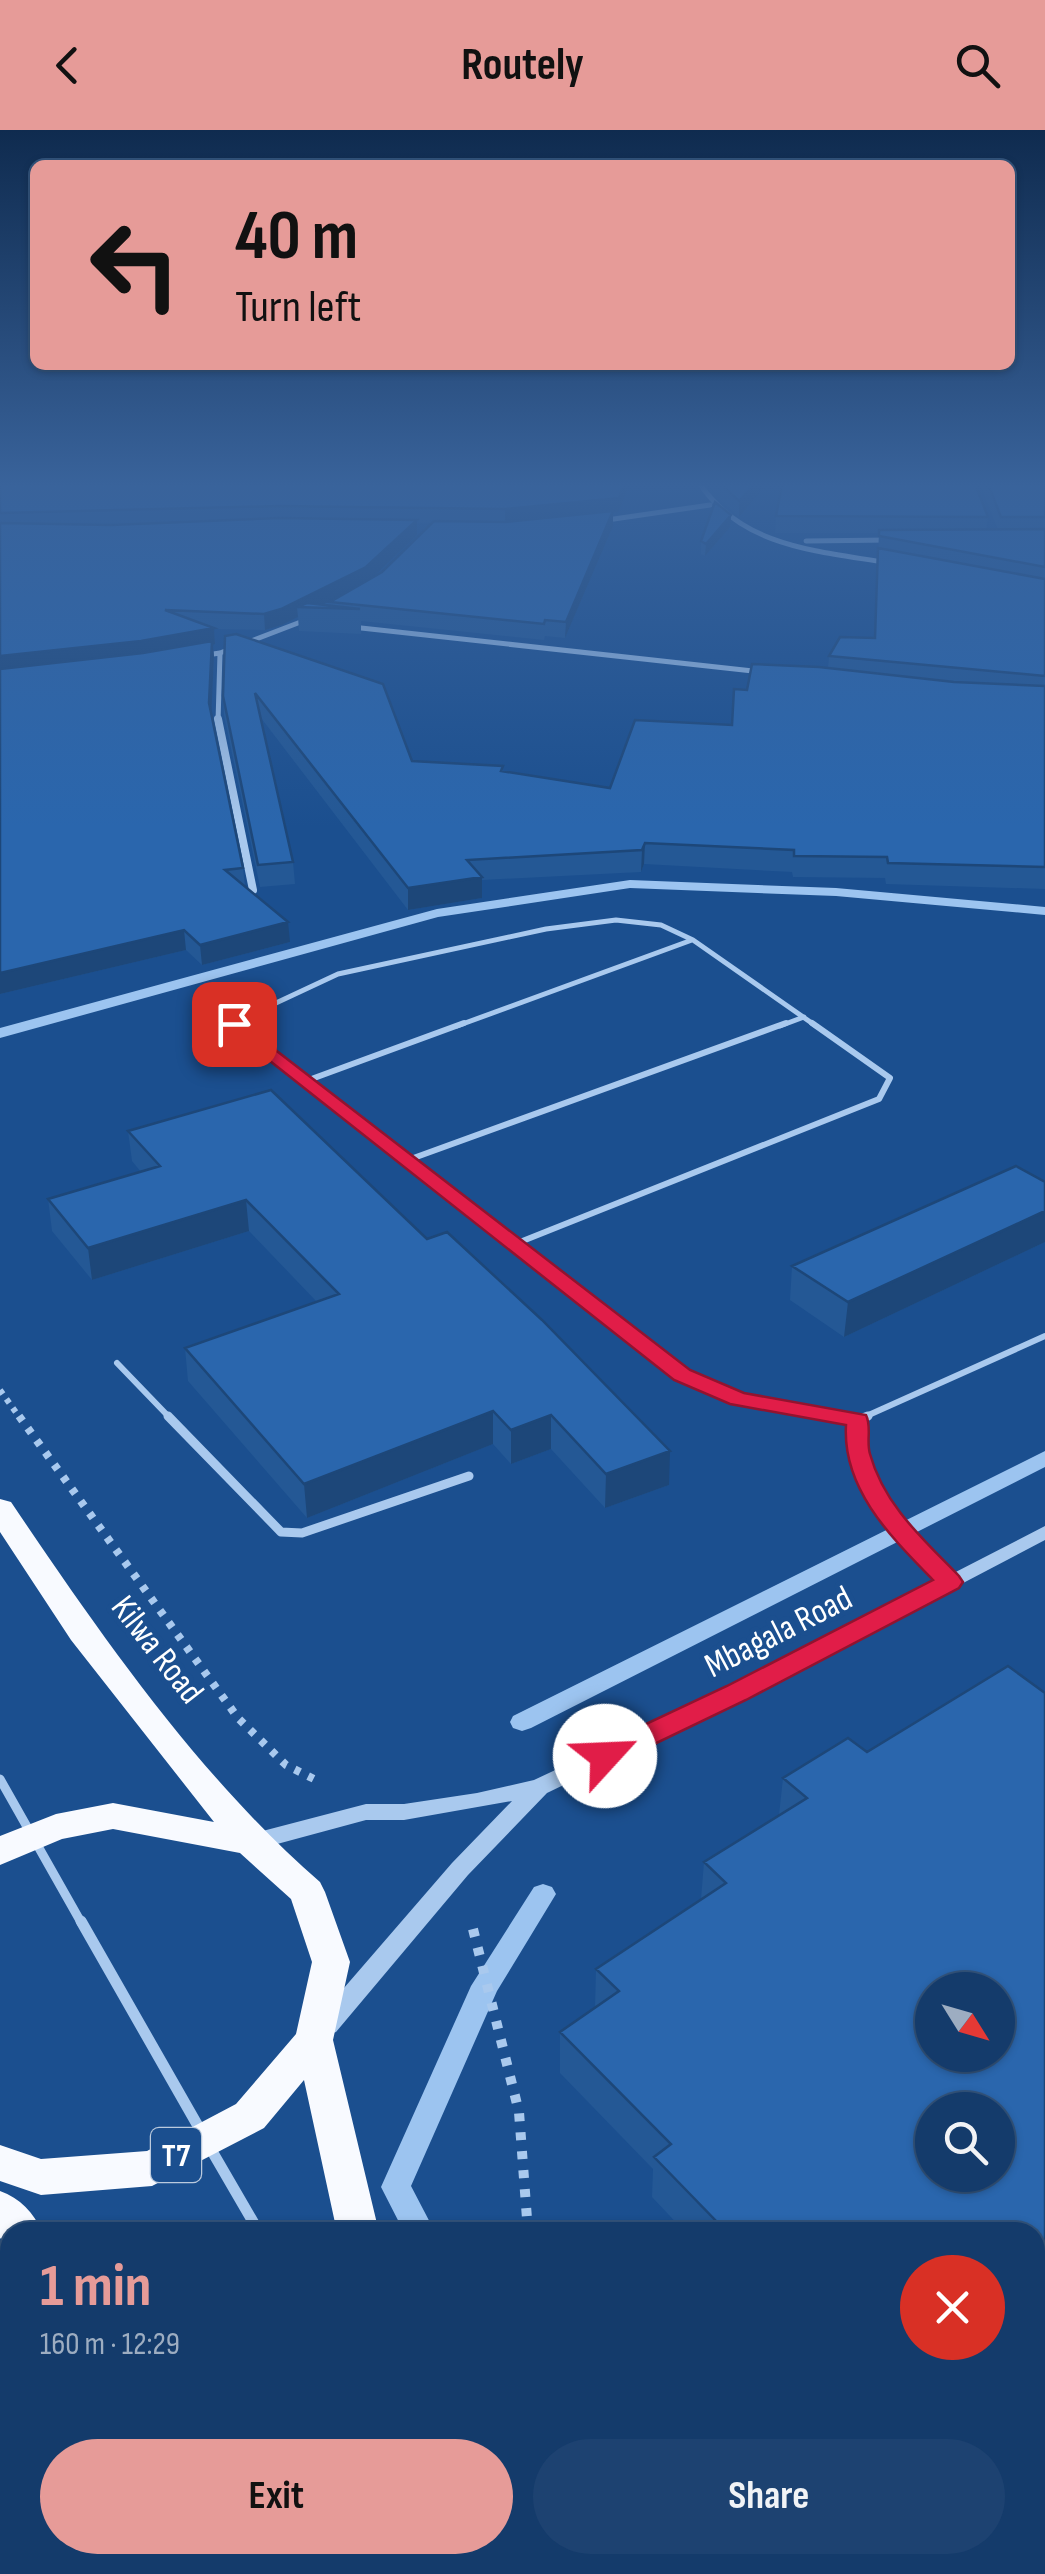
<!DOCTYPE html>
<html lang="en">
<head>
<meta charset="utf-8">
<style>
  :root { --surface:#143b6b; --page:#1d4271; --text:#f1f3f6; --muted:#9dadc1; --line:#33557e; --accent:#e69b98 }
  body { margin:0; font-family:"Sofia Sans Condensed",sans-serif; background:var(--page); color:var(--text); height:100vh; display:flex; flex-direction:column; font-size:38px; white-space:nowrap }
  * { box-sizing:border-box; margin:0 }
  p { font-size:32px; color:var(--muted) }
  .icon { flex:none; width:55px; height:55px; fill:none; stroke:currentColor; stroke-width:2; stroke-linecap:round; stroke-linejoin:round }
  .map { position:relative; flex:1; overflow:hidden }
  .sheet { position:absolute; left:0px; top:2092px; width:1045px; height:352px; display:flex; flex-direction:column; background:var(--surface); border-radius:30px 30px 0 0; box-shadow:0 2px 8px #0004,0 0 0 2px var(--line) }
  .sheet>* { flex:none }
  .banner { position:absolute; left:30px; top:30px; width:985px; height:210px; border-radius:15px; box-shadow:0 2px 8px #0004,0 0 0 2px var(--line); background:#e69b98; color:#111; overflow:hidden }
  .needle { width:65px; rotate:127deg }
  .fabs { position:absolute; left:915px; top:1842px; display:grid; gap:20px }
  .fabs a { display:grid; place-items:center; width:100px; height:100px; border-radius:50%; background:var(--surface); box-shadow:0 2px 8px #0004,0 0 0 2px var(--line); font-size:50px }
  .pin { position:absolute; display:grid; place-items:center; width:85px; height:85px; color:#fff; margin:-42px; border-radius:20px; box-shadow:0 5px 15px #0006 }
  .me { position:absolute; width:110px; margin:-55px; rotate:65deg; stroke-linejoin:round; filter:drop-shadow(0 0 8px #0008) }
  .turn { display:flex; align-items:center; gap:35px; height:210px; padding:0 40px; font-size:45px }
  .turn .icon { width:130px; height:130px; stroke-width:2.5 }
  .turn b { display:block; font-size:70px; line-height:85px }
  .round { display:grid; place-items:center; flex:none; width:105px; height:105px; border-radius:52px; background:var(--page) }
  .overview { display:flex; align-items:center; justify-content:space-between; height:170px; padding:0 40px }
  h1 { font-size:60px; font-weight:700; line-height:75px; color:var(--accent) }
  .primary-button { display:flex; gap:20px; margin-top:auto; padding:20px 40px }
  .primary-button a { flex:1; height:115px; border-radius:60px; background:var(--accent); color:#111; font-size:40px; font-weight:700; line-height:115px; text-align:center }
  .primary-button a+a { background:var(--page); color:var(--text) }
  header { display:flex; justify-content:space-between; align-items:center; height:130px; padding:0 40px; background:var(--accent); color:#111; font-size:45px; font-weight:700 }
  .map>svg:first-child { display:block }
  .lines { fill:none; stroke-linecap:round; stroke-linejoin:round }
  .stream { fill:#9cc4f0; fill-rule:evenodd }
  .path-far2 { stroke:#a9c9ee; stroke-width:6; stroke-dasharray:5 6; stroke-linecap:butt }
  .path-far1 { stroke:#a9c9ee; stroke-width:8; stroke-dasharray:6 9; stroke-linecap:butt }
  .path { stroke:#a9c9ee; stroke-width:10; stroke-dasharray:8 11; stroke-linecap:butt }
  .service-far3 { stroke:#a9c9ee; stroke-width:5 }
  .service-far2 { stroke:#a9c9ee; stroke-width:6 }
  .service-far1 { stroke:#a9c9ee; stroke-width:9 }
  .service { stroke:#a9c9ee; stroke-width:11 }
  .minor-far1 { stroke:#a9c9ee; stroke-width:5 }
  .minor { stroke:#a9c9ee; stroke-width:8 }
  .tertiary { fill:#a9c9ee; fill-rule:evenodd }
  .trunk { fill:#f8faff; fill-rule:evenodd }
  .wall { fill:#245895; fill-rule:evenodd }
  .shaded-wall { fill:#1d4779 }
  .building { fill:#2a66ad; stroke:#1d4779; stroke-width:2.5; fill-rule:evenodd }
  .route { fill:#e11d48; stroke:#92132f; stroke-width:2.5 }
  .labels { text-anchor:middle; stroke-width:10; stroke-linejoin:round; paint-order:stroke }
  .shield { fill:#1b4f8f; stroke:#bbcadd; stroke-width:2.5 }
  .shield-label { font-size:32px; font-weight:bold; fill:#fff }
  .street-label { font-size:35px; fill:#fff; stroke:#1b4f8f }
</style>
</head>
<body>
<header><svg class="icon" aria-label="back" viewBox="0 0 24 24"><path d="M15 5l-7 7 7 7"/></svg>Routely<svg class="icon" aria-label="search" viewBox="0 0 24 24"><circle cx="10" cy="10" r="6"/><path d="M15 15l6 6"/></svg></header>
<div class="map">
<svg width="1045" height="2444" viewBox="0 0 1045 2444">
  <rect width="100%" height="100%" fill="#1b4f8f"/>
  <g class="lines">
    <!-- stream -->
    <path class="stream" d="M630,750L836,758L1045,777V785L836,766L630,758L438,787L0,908V898L437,779Z
      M1045,1321V1337L531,1598L522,1601L513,1598L510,1592L513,1586Z
      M543,1754L552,1757L556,1764L497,1861L411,2056L435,2102H404L381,2057L471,1856L534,1757Z
      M637,2435H675L678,2444H641Z"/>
    <!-- path-far2 -->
    <path class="path-far2" d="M0,1260L20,1288"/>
    <!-- path-far1 -->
    <path class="path-far1" d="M19,1286L238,1588L286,1635L314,1649"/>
    <!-- path -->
    <path class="path" d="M473,1799L519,1982L528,2102
      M773,2435L781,2444"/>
    <!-- service-far3 -->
    <path class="service-far3" d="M237,896L233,893L338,844L546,799L616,790L661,795L693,810L816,896
      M457,896L692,810
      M780,896L804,887"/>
    <!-- service-far2 -->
    <path class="service-far2" d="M233,893L682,1245L738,1269L847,1288
      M306,951L464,893
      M408,1030L786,893
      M515,1114L879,969L890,948L812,893
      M117,1233L170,1288
      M862,1288L1045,1206"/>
    <!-- service-far1 -->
    <path class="service-far1" d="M168,1286L281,1402L302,1403L469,1346
      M832,1286L858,1290
      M868,1286L858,1290C861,1365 901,1401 950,1452
      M0,1649L82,1794"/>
    <!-- service -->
    <path class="service" d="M81,1791L202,2003
      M209,2016L259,2102
      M452,2435L457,2444"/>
    <!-- minor-far1 -->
    <path class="minor-far1" d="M700,354C743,418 819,421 889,433
      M600,391L710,375
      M806,411L889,410
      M352,497L762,542
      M200,526L220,523L311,488
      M218,592L220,523"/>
    <!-- minor -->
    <path class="minor" d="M218,589L253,760"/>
    <!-- tertiary -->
    <path class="tertiary" d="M1045,1396V1410L744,1568L547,1663L468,1745L336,1902L327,1905L318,1902L315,1895L318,1888L452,1733L512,1671L404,1690H366L251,1721L243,1718L240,1712L243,1706L366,1674H404L477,1663L534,1650L730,1558Z"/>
    <!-- trunk -->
    <path class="trunk" d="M0,1369L11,1372C100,1504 200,1648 320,1752L325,1762L350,1832L333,1910L379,2102H337L304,1950L264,1998L152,2056L41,2065L0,2051V2015L41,2029L147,2021L236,1974L296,1904L312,1832L291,1769L240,1723L113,1699L62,1709L0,1735V1706L56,1684L113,1673L214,1692L71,1510L0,1402Z
      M0,2061C20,2068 34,2083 42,2102H10V2117L0,2108Z
      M197,2435H245L249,2444H201Z
      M531,2435H581L585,2444H535Z"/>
  </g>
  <!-- wall -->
  <path class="wall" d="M0,354L618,382L613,383V396L565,508L545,506L544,510L361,491V504L299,501L298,487L282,495L265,500L214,499L215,514L213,515L214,527L211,582L243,738L245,756L290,812L202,835L186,820L0,864ZM417,393H432L382,442L373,447L417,405Z
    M721,354H767L739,387L720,370Z
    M980,354H1045V759L886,754L885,748L793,747L792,742L644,734L641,742L482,750V768L408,780L261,588L293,732L295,754L260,757L224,585L223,566L225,506L412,631L503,636V641L610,658L732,595L747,560L828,538L829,526L874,508L879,403H775L776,386L988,387L986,400H998Z
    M731,385L730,397L705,426L701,424V411Z
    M271,960L669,1355L605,1378L551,1319L511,1334L493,1314L307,1388L188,1251L185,1218L317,1172L249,1101L92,1150L52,1101L48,1069L141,1042L132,1031L128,1001Z
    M1045,1052V1112L844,1207L790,1170L792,1136Z
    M1045,1563V2444L1035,2435V2102H685L652,2067L653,2039L560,1943V1902L595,1878L596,1839L701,1769L704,1732L779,1685L783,1648L867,1622Z"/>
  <!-- shaded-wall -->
  <path class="shaded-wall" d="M624,354H630L618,382L613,383V396L565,508L566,492L505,394V379Z
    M754,354H767L739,387V371Z
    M731,385L730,397L705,426L706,414Z
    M417,390V405L367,453L316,478L297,477L298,487L282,495L265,500L264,484Z
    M214,498L215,514L213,515L214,527L211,590L0,544V526Z
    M645,713L644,734L641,742L642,720Z
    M482,747V768L408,780V758Z
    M288,792L290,812L202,835L200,815Z
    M184,800L186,820L0,864V843Z
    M246,1070L249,1101L92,1150L88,1118Z
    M1045,1081V1112L844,1207L848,1172Z
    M493,1281V1314L307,1388L304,1354Z
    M551,1285V1319L511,1334V1300Z
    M670,1321L669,1355L605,1378L606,1344Z"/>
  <!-- building -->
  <path class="building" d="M0,354H624L619,368L505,379L279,376L0,383Z
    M721,354H754L739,371Z
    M782,354H975L988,387L776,386Z
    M988,354H1045V387H1001Z
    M715,372L731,385L706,414L701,411Z
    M613,381L566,492L545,490L544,494L330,472L382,442L434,391L505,392Z
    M279,388L417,390L366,437L281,479L264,484L165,480L214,498L141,511L0,526V393L111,395Z
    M1045,399V437L879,406V400Z
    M878,418L1045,449V546L829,526L840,507L875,508Z
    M307,473L360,479L297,477Z
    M236,504L383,554L412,631L503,636L501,641L610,658L635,590L732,595L734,559L747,560L752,534L819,537L954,552L1045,556V737L888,733L887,727L794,726V720L645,713L642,720L467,730L482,747L408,758L255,563L293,732L258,735L223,566L225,506Z
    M212,511L209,573L243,738L225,740L288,792L200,815L184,800L0,843V539L143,523Z
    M271,960L427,1109L447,1102L542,1190L670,1321L606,1344L551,1285L511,1300L493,1281L304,1354L185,1218L339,1164L246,1070L88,1118L48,1069L160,1036L128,1001Z
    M1016,1036L1045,1052V1081L848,1172L792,1136Z
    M1008,1536L1045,1563V2369L1035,2356V2102H707L719,2094L654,2027L671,2014L560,1902L619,1861L596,1839L726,1753L704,1732L807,1668L783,1648L848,1608L867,1622ZM932,1860H998V1925H932ZM932,1980H998V2045H932Z
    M10,2281V2435H93L97,2444H0V2286Z
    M1045,2397V2444H965L981,2435H1035V2403Z"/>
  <!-- sky -->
  <linearGradient id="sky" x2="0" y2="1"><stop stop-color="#0f2b4f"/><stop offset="0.51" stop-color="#39639b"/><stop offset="1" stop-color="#39639b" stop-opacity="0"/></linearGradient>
  <rect width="1045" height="697" fill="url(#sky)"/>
  <!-- route -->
  <path class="route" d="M234,888L690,1240L744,1263L866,1285C872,1297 866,1311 870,1324C884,1375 923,1409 959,1446L963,1452L959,1458L746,1570L615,1633L605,1636L595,1633L591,1626L595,1618L727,1556L933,1450C891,1407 842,1359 846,1295L730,1274L674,1250L227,897L224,894Z"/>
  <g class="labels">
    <!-- shield labels -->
    <rect class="shield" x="151" y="1998" width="50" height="54" rx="8"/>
    <g class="shield-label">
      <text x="176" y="2036">T7</text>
    </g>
    <!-- street labels -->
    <g class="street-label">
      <text transform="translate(778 1501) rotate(-27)" y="12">Mbagala Road</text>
      <text transform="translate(158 1519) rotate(52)" y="12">Kilwa Road</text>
    </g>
  </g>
</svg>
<div class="fabs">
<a><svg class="needle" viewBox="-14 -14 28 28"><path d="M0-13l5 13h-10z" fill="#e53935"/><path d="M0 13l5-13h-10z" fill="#9dadc1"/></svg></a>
<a><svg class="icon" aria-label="search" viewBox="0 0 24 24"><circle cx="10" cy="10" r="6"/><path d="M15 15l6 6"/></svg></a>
</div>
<div class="pin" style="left:234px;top:894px;background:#d93025"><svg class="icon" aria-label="arrive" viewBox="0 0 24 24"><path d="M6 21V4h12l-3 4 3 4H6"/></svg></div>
<svg class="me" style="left:605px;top:1626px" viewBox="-20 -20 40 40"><circle r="19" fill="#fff"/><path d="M0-13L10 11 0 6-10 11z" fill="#e11d48"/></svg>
<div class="banner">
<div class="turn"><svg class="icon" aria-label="left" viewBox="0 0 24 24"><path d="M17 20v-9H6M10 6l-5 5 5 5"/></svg><div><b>40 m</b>Turn left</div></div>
</div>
<section class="sheet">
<div class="overview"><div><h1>1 min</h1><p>160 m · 12:29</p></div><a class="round" style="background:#d93025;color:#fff"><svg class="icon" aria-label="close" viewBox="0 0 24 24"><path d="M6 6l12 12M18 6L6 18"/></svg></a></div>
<div class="primary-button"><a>Exit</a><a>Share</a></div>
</section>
</div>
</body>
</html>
